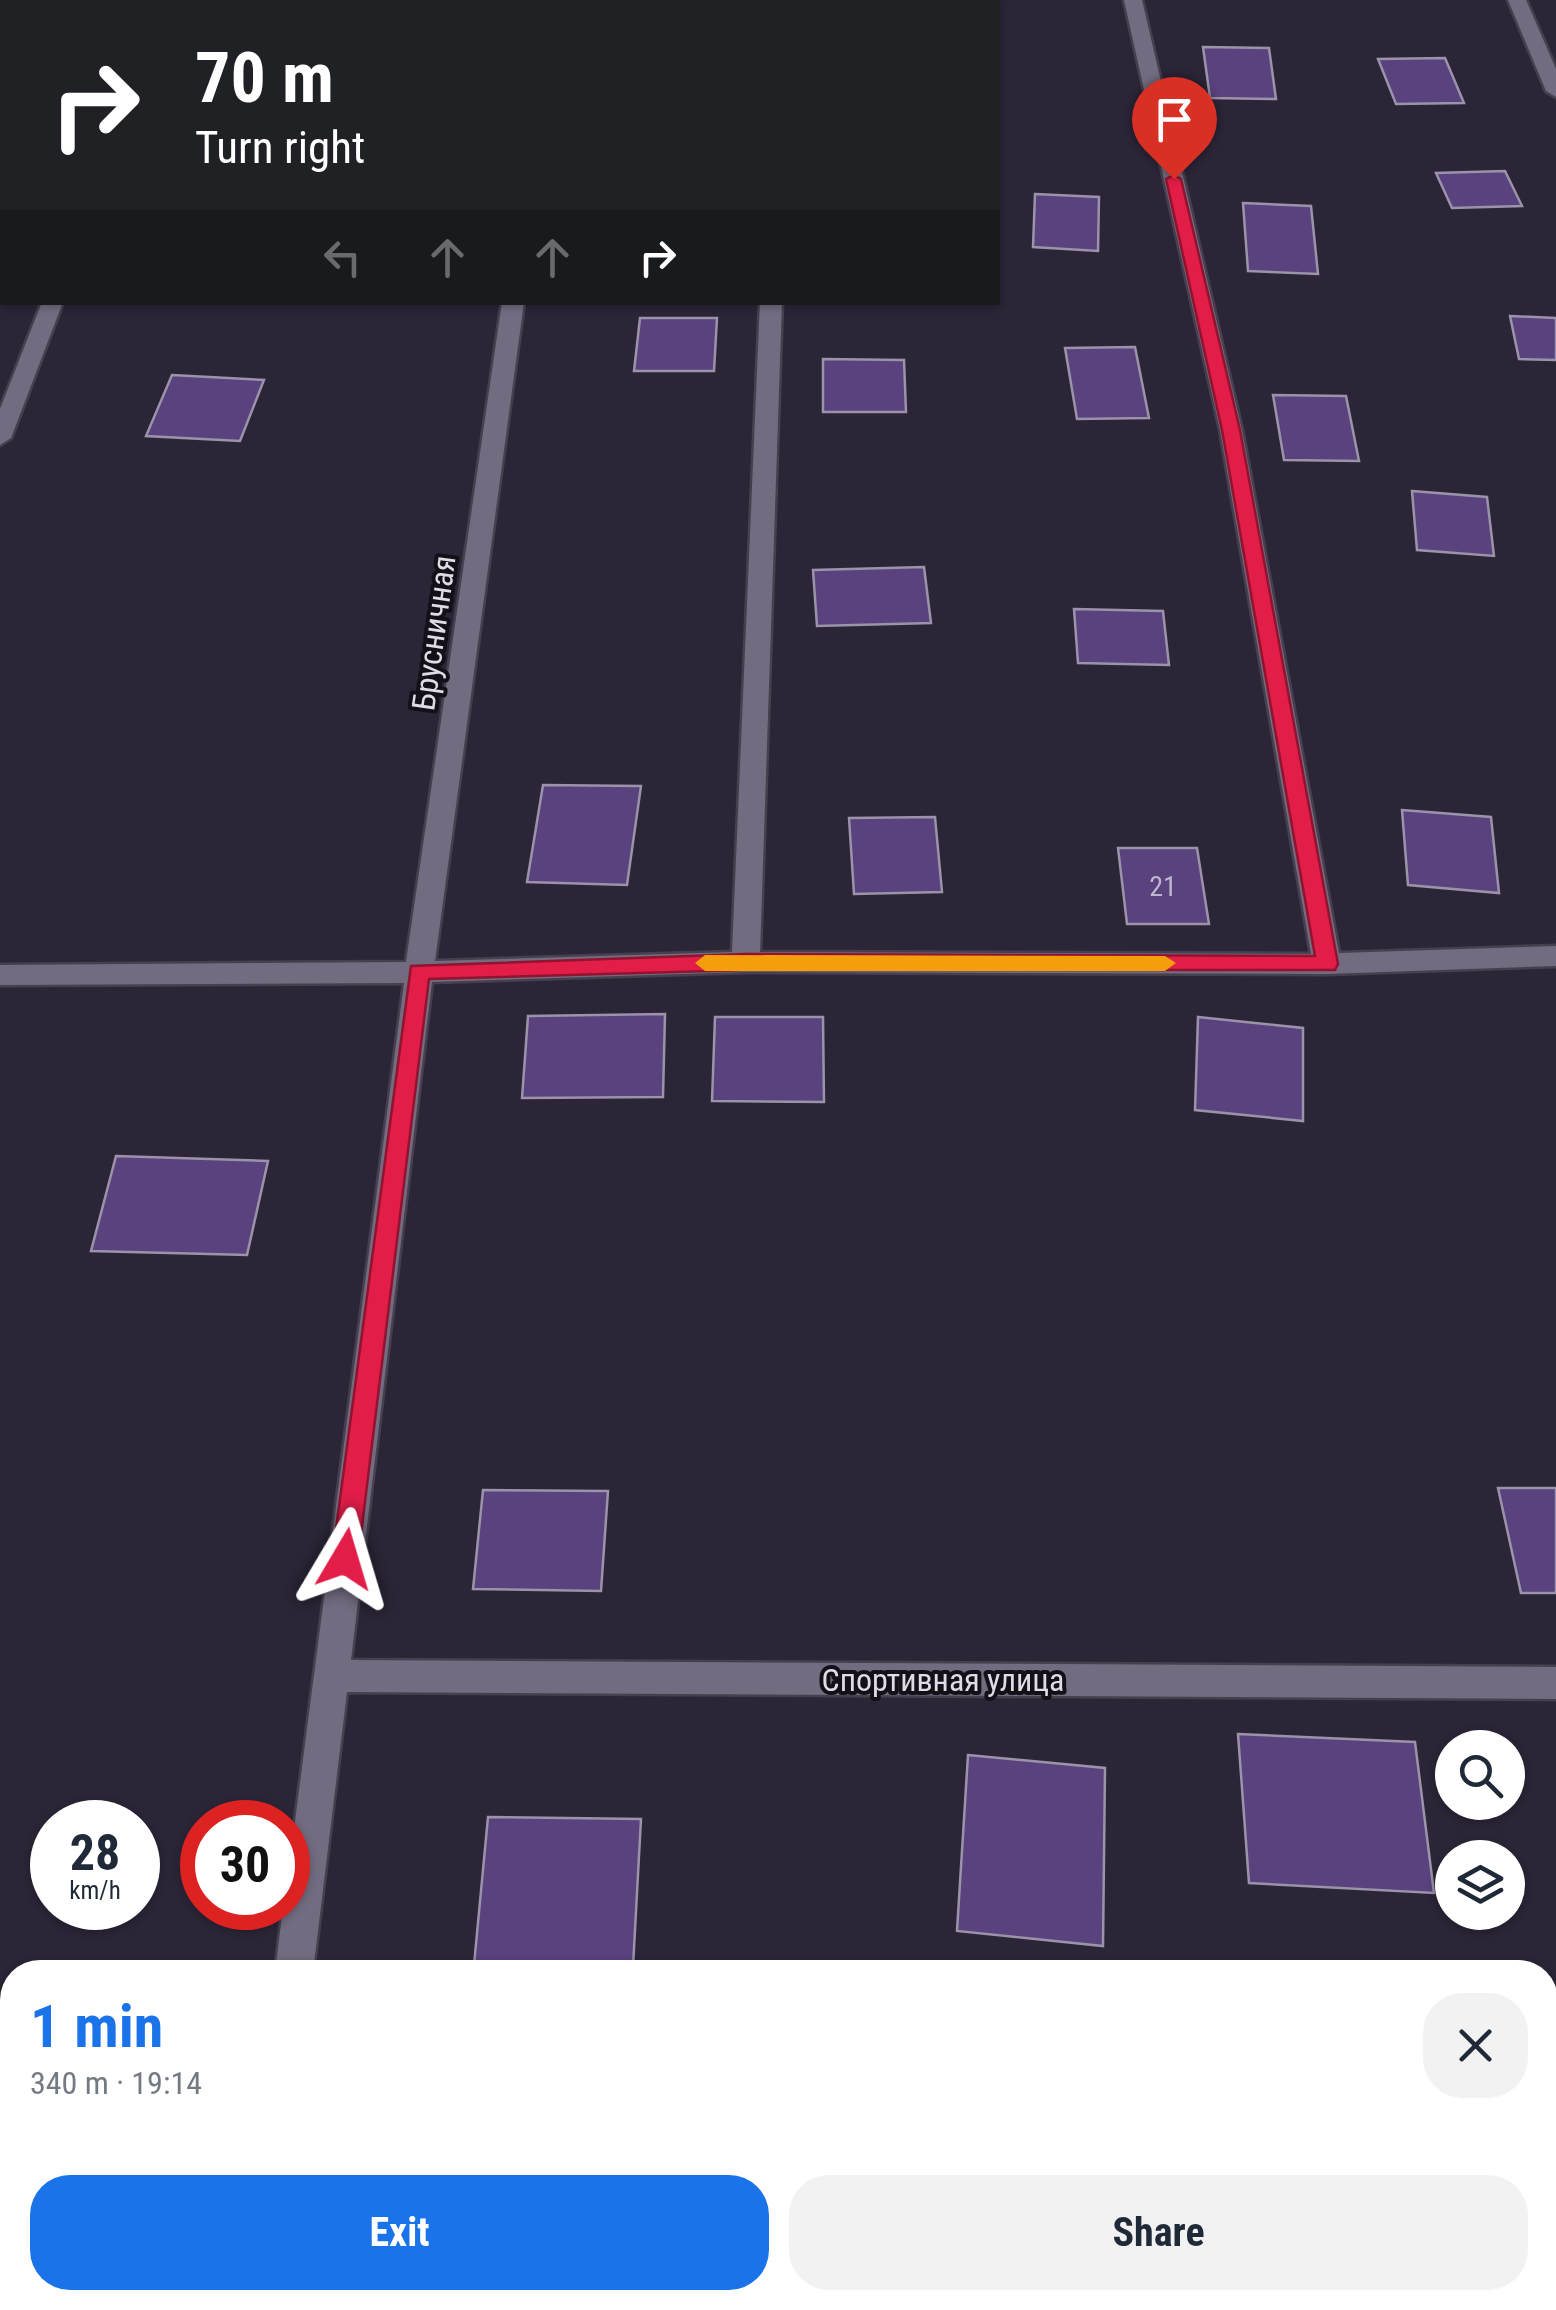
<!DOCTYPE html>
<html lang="en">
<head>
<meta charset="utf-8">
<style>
  :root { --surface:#fff; --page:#f2f2f3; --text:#1f2937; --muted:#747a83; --accent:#1a73e8 }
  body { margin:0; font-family:"Roboto Condensed",sans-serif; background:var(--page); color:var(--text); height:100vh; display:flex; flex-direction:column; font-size:38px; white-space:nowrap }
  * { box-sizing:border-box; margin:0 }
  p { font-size:32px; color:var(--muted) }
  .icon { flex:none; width:55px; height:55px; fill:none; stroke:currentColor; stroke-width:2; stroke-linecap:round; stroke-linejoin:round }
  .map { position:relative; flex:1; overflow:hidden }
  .details { position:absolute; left:0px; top:1960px; width:1558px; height:350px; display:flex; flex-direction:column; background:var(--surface); border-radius:40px 40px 0 0; box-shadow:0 2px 8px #0004 }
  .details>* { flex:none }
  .top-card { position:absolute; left:0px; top:0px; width:1000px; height:305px; box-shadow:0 2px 8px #0004; background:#202124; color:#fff; overflow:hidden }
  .fabs { position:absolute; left:1435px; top:1730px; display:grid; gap:20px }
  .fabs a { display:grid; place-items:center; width:90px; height:90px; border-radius:50%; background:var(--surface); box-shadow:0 2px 8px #0004; font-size:50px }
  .speed { position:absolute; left:30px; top:1800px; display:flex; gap:20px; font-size:50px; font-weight:700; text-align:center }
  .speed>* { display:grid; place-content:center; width:130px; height:130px; border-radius:50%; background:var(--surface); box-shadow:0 2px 8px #0004; line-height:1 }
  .speed small { font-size:25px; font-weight:400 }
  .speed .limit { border:15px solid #d22; background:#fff; color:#111 }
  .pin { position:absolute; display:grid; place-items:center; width:85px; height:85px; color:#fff; margin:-102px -42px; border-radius:50% 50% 50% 0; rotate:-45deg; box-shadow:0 0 10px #0007 }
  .pin .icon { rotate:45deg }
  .me { position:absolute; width:110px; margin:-55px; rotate:7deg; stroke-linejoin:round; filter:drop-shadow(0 0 8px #0008) }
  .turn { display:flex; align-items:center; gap:35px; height:210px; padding:0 30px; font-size:45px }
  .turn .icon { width:130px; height:130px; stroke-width:2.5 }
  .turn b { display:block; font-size:70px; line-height:85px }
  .lanes { display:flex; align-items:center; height:95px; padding:0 30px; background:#0003; justify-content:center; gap:50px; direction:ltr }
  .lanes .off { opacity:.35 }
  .round { display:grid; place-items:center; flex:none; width:105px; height:105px; border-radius:40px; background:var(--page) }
  .head { display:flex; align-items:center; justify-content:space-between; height:170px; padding:0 30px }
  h1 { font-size:60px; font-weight:700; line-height:75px; color:var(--accent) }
  .button { display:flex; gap:20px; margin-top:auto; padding:20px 30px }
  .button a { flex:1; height:115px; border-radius:40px; background:var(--accent); color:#fff; font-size:40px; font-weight:700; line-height:115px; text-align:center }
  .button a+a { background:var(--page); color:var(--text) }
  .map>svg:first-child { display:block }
  .building { fill:#59427e; stroke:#9a93a9; stroke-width:2.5 }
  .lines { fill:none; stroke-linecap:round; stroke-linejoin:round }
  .minor-casing { stroke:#453f4e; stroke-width:5 }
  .minor { fill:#736c81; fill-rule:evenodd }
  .route { fill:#e11d48; stroke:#92132f; stroke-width:2.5 }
  .slow { fill:#f59e0b }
  .labels { text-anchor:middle; stroke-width:8; stroke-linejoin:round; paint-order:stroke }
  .number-label { font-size:28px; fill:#beb6ce }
  .street-label { font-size:32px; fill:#dfdce8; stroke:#131018 }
</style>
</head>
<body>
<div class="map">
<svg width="1556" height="2310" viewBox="0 0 1556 2310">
  <rect width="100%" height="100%" fill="#2b2537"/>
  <!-- building -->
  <path class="building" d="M1203,47L1269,48L1276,99L1210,98Z
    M1445,58L1464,103L1396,104L1378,59Z
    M1505,171L1522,206L1452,208L1436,173Z
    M1035,194L1099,197L1098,251L1033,247Z
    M1243,203L1311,206L1318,274L1248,271Z
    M1510,316L1556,318V360L1519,359Z
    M640,318H717L714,371H634Z
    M1135,347L1149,418L1077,419L1065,348Z
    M823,359L904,360L906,412H823Z
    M172,375L264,380L240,441L146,436Z
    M1273,395L1346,396L1359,461L1284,460Z
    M1412,491L1487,497L1494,556L1417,550Z
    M924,567L931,623L817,626L813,570Z
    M1074,609L1163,611L1169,665L1078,663Z
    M543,785L641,786L627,885L527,882Z
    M1402,810L1491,817L1499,893L1408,885Z
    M935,817L942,892L854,894L849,818Z
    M1118,848H1197L1209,924H1127Z
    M665,1014L663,1097L522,1098L528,1016Z
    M715,1017H823L824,1102L712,1101Z
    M1198,1017L1303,1028V1121L1195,1110Z
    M116,1156L268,1161L247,1255L91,1251Z
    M1498,1488H1556V1593H1521Z
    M483,1490L608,1491L601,1591L473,1589Z
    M1238,1734L1415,1742L1434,1893L1249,1883Z
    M968,1755L1105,1768L1103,1946L957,1931Z
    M488,1817L641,1819L633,1967L474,1965Z"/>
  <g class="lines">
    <!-- minor casing -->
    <g class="minor-casing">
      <path id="minor" d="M784,0H802V2H784Z
        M1124,0H1142L1242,430L1339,953L1556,946V966L1327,974L746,972L432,982L351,1660L1556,1667V1699L347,1692L313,1972H275L283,1908H288V1875L404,983L0,985V965L406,962L502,302H524L435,961L732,952L760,302H782L760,952L1311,954L1220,430Z
        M1508,0H1526L1556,69V97L1546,91Z
        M0,37L2,38V49H0Z
        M42,302H63L11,438L0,445V409Z
        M233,2298H275L274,2310H232Z"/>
    </g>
    <!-- minor -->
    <use href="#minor" class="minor"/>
  </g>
  <!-- route -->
  <path class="route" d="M1174,175L1181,179L1240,430L1338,964L1335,970H746L429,979L358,1559L354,1567L345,1571L336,1567L332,1559L411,966L746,954L1315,956L1222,430L1166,179Z"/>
  <!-- slow -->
  <path class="slow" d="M705,955L1165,956L1176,963L1165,971H705L695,963Z"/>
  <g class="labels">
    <!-- number labels -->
    <g class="number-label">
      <text x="1163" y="896">21</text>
    </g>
    <!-- street labels -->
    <g class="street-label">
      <text transform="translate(434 633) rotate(-82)" y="11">Брусничная</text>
      <text x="943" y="1691">Спортивная улица</text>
    </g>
  </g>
</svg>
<div class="fabs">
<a><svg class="icon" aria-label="search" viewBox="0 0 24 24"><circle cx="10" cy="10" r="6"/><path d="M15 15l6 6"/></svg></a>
<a><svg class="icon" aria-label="layers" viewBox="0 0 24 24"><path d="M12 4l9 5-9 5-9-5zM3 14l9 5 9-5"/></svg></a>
</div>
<div class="speed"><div>28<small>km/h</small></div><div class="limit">30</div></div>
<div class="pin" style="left:1174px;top:179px;background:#d93025"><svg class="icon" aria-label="arrive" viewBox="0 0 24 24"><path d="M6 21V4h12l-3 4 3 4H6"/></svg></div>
<svg class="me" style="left:345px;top:1559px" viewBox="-20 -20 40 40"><path d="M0-17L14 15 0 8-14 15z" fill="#e11d48" stroke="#fff" stroke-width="4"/></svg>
<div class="top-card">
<div class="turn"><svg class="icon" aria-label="right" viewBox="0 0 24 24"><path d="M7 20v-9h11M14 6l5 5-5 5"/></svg><div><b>70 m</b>Turn right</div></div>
<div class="lanes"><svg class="icon off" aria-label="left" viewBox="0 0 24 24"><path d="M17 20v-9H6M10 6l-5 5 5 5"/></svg><svg class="icon off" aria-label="ahead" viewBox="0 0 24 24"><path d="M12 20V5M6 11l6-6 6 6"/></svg><svg class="icon off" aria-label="ahead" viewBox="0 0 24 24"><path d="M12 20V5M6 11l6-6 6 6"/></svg><svg class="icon" aria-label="right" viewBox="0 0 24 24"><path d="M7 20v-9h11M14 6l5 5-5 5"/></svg></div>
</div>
<section class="details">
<div class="head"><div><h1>1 min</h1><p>340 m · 19:14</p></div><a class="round"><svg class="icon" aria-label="close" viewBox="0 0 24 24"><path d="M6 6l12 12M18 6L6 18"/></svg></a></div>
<div class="button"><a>Exit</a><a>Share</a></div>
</section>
</div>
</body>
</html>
